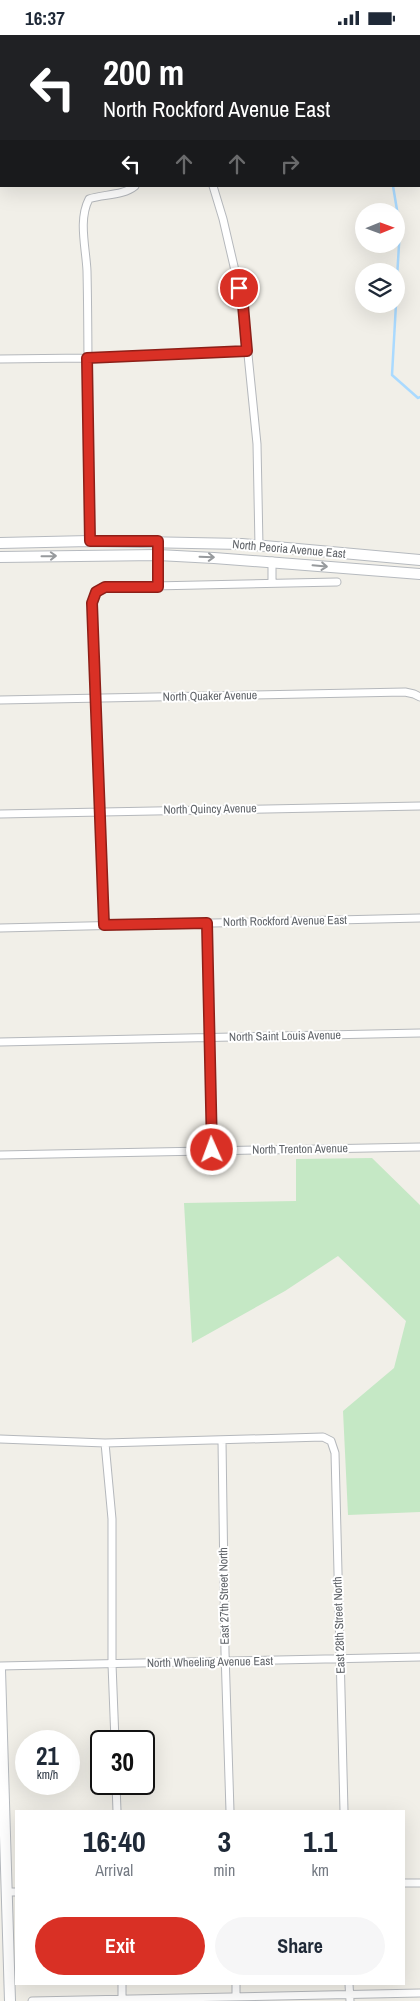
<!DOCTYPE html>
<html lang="en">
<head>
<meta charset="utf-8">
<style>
  :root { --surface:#fff; --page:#f6f6f7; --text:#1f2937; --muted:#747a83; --accent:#d93025 }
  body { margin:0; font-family:"Archivo Narrow",sans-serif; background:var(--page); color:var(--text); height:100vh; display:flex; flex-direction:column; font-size:19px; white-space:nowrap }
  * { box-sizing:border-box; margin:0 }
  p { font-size:16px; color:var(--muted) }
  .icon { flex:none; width:28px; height:28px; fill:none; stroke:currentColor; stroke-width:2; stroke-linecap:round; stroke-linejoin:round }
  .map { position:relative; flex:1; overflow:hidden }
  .sheet { position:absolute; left:15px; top:1775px; width:390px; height:175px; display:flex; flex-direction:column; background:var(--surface); border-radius:0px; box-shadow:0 5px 20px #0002 }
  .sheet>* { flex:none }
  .guide { position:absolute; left:0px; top:0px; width:420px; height:152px; box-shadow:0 5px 20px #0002; background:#202124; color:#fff; overflow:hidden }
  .needle { width:32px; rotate:89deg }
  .buttons { position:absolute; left:355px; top:168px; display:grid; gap:10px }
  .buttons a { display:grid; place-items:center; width:50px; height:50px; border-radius:50%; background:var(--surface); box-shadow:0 5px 20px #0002; font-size:25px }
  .speed { position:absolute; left:15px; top:1695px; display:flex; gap:10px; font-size:25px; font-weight:700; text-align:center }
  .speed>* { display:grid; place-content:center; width:65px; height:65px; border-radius:50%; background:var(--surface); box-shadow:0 5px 20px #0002; line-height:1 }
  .speed small { font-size:12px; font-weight:400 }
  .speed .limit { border:2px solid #111; border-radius:8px; background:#fff; color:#111 }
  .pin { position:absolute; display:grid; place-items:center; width:42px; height:42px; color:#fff; margin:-21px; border:2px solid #fff; border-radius:50%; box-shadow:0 1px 5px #0007 }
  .me { position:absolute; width:55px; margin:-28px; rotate:358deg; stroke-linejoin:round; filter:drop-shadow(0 0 4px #0008) }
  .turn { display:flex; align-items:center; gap:18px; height:105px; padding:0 20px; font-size:22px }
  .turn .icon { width:65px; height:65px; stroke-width:2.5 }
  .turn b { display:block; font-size:35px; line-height:42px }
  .lanes { display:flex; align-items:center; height:48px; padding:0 20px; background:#0003; justify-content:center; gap:25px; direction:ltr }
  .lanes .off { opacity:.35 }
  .eta { display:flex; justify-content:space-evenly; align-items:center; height:85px; text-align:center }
  .eta b { font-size:30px; font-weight:700; line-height:35px }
  .action { display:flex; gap:10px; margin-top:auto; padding:10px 20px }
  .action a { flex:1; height:58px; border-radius:30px; background:var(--accent); color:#fff; font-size:20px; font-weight:700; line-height:58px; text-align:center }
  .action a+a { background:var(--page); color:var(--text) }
  .status { display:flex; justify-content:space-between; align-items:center; height:35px; padding:0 25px; background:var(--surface); direction:ltr }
  .status svg { height:14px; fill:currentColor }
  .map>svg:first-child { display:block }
  .green { fill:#c5e8c5 }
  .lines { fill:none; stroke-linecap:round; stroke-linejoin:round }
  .stream { stroke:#aadaff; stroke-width:2.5 }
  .minor-casing { stroke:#b5b8bc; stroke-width:9 }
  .tertiary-casing { stroke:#b5b8bc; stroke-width:11 }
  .secondary-casing { stroke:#b6babf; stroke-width:12 }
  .minor { stroke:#fff; stroke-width:7 }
  .tertiary { stroke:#fff; stroke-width:9 }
  .secondary { stroke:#fff; stroke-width:10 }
  .oneway { stroke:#979a9d }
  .route-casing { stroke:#8d1f18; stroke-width:12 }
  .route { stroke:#d93025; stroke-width:9 }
  .labels { text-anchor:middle; stroke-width:4; stroke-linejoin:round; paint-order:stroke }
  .street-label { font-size:12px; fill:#5f6368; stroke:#fff }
</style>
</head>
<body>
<div class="status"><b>16:37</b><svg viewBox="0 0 49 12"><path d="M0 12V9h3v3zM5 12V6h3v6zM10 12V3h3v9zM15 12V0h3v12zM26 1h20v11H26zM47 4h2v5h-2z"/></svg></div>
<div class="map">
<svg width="420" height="1966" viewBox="0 0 420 1966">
  <rect width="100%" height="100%" fill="#f1efe8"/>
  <!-- green -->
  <path class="green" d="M372,1123L420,1170V1477L348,1480L343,1376L394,1333L406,1286L338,1221L285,1256L192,1308L184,1168L296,1166V1124Z"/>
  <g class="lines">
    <!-- stream -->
    <path class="stream" d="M212,0L224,1
      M393,151L400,193L396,260
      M396,269L392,340L418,363L420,362"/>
    <!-- minor casing -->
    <g class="minor-casing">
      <path id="minor" d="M0,96H1
        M213,151L223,184L243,270L257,409L259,511
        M0,324L87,323L247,316
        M90,506C87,416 89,326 87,236C86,213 78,185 89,164C103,159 123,161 135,151
        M158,506V552
        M272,548V526
        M0,665L405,657L414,659L420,662
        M0,779L420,771
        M207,888L212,1115
        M104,891L92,568L96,557L108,552L337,547
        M0,893L420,883
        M0,1007L420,998
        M0,1120L420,1112
        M0,1404L105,1408L323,1402L331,1406L335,1418L344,1776
        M222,1406L225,1617L230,1776
        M105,1408L112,1484V1629L115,1706
        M0,1631L420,1622
        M116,1749L117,1776
        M404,1848H420
        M6,1857H16
        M122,1949V1964
        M236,1949V1962
        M349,1949L350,1966
        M32,1966L420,1958"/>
    </g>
    <!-- tertiary casing -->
    <g class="tertiary-casing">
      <path id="tertiary" d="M380,0L381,1
        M419,78L420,81"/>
    </g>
    <!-- secondary casing -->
    <g class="secondary-casing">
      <path id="secondary" d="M0,508L90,506L242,509L420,525
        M0,522L158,520L214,523L420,539
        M0,1635L10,1966"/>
    </g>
    <!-- minor -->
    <use href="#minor" class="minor"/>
    <!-- tertiary -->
    <use href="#tertiary" class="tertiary"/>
    <!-- secondary -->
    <use href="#secondary" class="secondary"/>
  </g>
  <!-- one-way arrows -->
  <defs><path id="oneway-shaft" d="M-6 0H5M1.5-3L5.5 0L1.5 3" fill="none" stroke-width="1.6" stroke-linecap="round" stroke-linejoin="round" transform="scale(1.25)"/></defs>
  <g class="oneway">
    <use href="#oneway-shaft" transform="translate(49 521) rotate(-1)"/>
    <use href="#oneway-shaft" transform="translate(207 522) rotate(2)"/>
    <use href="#oneway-shaft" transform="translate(320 531) rotate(5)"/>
  </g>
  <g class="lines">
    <!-- route casing -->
    <g class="route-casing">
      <path id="route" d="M212,1115L207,888L104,890L92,568L96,557L105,552H158V506H90L87,323L247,316L243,270L239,253"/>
    </g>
    <!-- route -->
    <use href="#route" class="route"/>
  </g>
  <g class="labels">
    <!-- street labels -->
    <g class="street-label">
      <text transform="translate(289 514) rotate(5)" y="4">North Peoria Avenue East</text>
      <text transform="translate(210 661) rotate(-1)" y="4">North Quaker Avenue</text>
      <text transform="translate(210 774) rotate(-1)" y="4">North Quincy Avenue</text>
      <text transform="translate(285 886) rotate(-1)" y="4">North Rockford Avenue East</text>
      <text transform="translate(285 1001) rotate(-1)" y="4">North Saint Louis Avenue</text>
      <text transform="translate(300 1114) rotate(-1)" y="4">North Trenton Avenue</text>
      <text transform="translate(224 1561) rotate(-91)" y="4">East 27th Street North</text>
      <text transform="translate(339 1590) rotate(-92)" y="4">East 28th Street North</text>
      <text transform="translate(210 1627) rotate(-1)" y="4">North Wheeling Avenue East</text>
    </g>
  </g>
</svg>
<div class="buttons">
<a><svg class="needle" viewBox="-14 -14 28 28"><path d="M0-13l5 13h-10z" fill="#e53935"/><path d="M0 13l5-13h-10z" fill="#747a83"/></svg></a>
<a><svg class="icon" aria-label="layers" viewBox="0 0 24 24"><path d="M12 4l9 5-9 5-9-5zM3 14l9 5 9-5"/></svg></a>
</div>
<div class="speed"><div>21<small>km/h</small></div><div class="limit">30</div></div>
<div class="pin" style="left:239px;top:253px;background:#d93025"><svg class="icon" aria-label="arrive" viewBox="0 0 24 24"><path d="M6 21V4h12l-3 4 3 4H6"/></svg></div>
<svg class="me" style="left:212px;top:1115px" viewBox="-20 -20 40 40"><circle r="17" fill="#d93025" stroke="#fff" stroke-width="3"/><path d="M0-11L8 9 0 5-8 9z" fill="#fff"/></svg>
<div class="guide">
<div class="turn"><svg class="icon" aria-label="left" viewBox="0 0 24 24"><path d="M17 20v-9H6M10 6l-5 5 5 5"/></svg><div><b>200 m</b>North Rockford Avenue East</div></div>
<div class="lanes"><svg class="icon" aria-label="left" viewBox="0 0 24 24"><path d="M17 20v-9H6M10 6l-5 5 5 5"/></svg><svg class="icon off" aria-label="ahead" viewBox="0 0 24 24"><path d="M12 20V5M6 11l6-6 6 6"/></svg><svg class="icon off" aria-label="ahead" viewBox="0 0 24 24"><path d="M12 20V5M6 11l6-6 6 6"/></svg><svg class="icon off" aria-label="right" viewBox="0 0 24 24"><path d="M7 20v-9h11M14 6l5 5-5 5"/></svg></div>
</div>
<section class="sheet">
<div class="eta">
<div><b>16:40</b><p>Arrival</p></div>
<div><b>3</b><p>min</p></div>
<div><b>1.1</b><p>km</p></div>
</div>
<div class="action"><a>Exit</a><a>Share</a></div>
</section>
</div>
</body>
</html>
